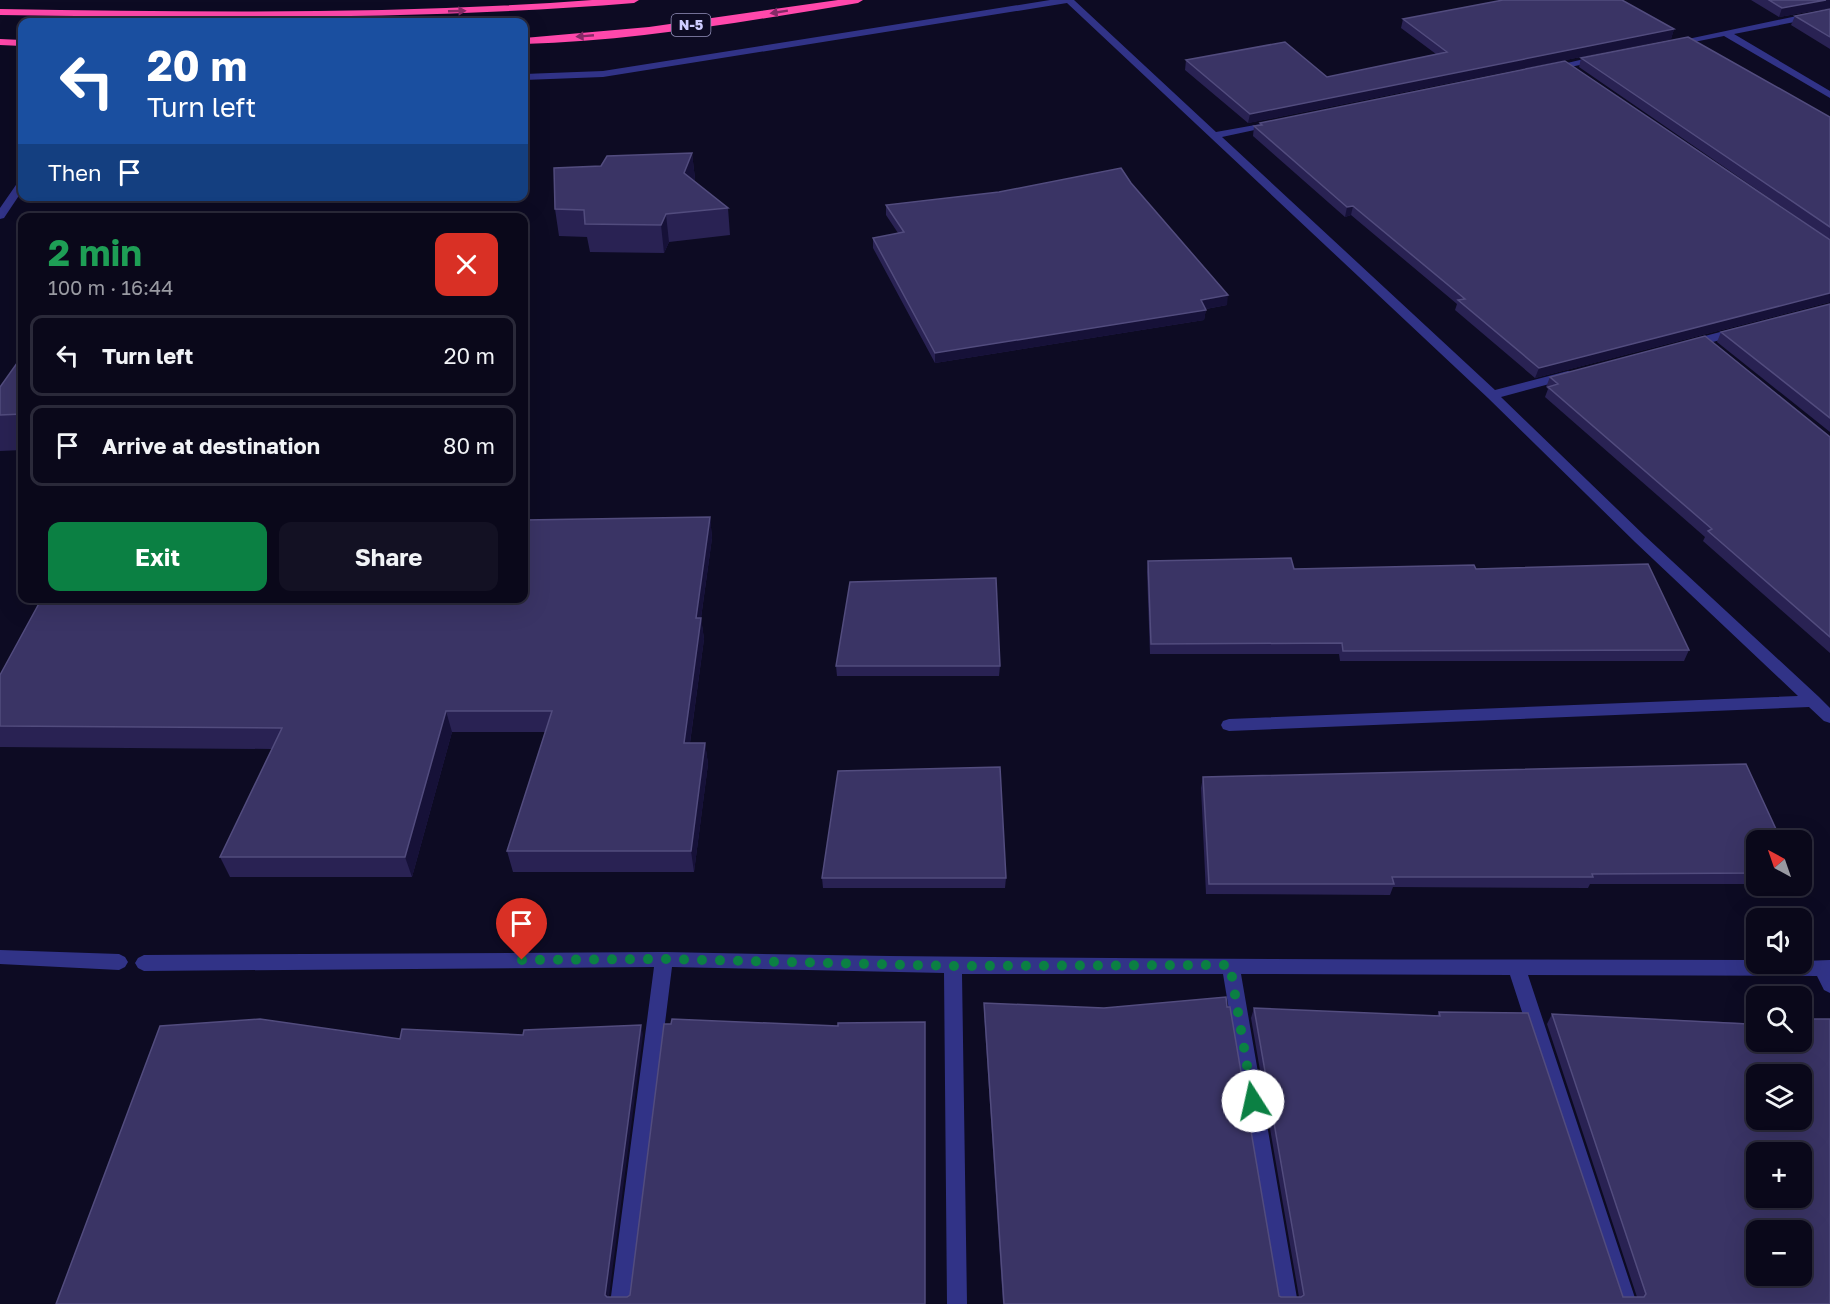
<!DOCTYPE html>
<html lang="en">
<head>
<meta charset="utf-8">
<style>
  :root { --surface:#0a081a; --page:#131123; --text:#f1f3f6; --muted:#999aa2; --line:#2a2939; --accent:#0b8043 }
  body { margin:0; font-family:"Golos Text",sans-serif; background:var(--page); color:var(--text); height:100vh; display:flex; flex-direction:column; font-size:22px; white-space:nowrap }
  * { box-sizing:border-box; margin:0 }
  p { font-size:20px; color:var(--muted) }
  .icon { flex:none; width:33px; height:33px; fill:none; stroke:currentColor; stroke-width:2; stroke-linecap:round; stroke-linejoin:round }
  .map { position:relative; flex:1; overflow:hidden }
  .side { position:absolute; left:18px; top:213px; width:510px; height:390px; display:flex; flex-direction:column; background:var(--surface); border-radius:12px; box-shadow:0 6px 24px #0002,0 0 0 2px var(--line) }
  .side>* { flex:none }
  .top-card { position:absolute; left:18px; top:18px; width:510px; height:183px; border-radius:12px; box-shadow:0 6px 24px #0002,0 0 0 2px var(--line); background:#1a4fa0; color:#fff; overflow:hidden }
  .needle { width:39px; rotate:320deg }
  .fabs { position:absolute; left:1746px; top:830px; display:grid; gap:12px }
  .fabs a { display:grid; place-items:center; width:66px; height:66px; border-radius:12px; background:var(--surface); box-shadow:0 6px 24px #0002,0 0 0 2px var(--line); font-size:30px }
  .pin { position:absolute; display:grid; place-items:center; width:51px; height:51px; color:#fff; margin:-62px -26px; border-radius:50% 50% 50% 0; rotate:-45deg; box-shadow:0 0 6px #0007 }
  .pin .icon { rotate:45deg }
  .me { position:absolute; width:66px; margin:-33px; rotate:350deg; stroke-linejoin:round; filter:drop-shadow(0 0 4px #0008) }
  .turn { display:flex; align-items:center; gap:21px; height:126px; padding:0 30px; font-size:27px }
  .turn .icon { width:78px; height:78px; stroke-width:2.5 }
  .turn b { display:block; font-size:42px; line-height:51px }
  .then { display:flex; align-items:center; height:57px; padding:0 30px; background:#0003; gap:12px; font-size:22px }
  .round { display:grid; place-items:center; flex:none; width:63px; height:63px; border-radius:12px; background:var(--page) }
  .summary { display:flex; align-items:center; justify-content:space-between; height:102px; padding:0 30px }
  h1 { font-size:36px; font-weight:700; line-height:45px; color:#1e9e55 }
  .action { display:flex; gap:12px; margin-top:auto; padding:12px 30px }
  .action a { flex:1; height:69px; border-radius:12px; background:var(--accent); color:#fff; font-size:24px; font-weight:700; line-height:69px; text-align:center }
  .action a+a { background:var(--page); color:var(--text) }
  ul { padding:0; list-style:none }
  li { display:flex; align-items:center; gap:18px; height:81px; margin:0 12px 9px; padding:0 18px; border:3px solid var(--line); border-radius:12px }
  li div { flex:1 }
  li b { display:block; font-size:22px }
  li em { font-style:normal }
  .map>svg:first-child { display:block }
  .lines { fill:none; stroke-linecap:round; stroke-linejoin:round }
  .minor { fill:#313387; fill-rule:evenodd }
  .highway { fill:#ff48ab; fill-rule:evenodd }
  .wall { fill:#292253 }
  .shaded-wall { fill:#161138 }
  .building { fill:#3a3465; stroke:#524c7e; stroke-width:1.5; fill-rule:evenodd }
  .oneway { fill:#862a67 }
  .route { stroke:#0b8043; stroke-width:10; stroke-dasharray:0 18 }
  .labels { text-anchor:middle; stroke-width:6; stroke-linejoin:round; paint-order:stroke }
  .shield { fill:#0d0b23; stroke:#9593bd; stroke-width:1.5 }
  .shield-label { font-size:14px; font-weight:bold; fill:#cfcdff }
</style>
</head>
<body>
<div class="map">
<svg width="1830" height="1304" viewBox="0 0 1830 1304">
  <rect width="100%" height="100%" fill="#0d0b23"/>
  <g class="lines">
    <!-- minor -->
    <path class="minor" d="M1050,0H1074L1216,132L1278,121V125L1222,137L1495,390L1568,371L1572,372L1574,375L1572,378L1501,397L1645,536L1819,697L1830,708V723L1824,721L1809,707L1229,731L1223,729L1221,725L1223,721L1229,719L1798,696L1635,542L1488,398L1067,3L603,77L524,80V74L603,71Z
      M1830,9V15L1734,34L1830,91V98L1724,36L1674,46L1669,43Z
      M1601,55L1604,56V60L1551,71L1546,68Z
      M22,181V191L4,218L0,219V208L18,182Z
      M1739,327L1743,328V334L1690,348L1684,344L1686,341Z
      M0,950L119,954L125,957L128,962L125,967L119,970L0,964Z
      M664,952C1029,960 1392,959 1756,960V963L1830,960V993L1824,990L1817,976L1528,975L1637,1304H1617L1510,975L1241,974L1298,1304H1278L1223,974H962L967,1304H947L944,973L672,967L630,1304H610L654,967L144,971L138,968L135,963L138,958L144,955Z"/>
    <!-- highway -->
    <path class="highway" d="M592,0H639L634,3C423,20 212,18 0,15V9C197,12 395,15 592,0Z
      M838,0H863L858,3C748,21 636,41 524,44V38L649,27Z
      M0,39L22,40V46L0,45Z"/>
  </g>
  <!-- wall -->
  <path class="wall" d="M1751,0H1830V8L1779,17Z
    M1830,9V49L1791,25L1795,16Z
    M1403,19L1674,29L1671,39L1248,123L1185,70L1186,60L1327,77L1436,54L1401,28Z
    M1581,58L1830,117V302L1535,378L1455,310L1457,304L1351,215L1345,217L1253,136L1254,126L1259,125L1260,123L1823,235L1579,67Z
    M692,153L695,179L694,181L728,208L730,235L669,242L664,253L590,252L587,237L559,236L555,209L601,166Z
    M1131,183L1227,305L1206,309L1204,320L935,363L873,248V238L898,233L886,215V205Z
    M1830,304V432L1717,342L1721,332Z
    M22,356V450L0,451V387Z
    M1550,377L1830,437V653L1703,541L1705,537L1545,397L1548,389L1546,387Z
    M710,517L712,538L701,618L704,639L690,743H705L708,764L694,872H513L507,851L545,732H452L412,877H230L220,857L272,749L0,747V675L524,598Z
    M1148,561L1294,569H1476L1689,650L1684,661H1340L1339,654H1150L1147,572Z
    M836,666H1000L999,676H837Z
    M1203,777L1756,840V884H1590L1588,888L1393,887L1390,895L1206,894L1201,788Z
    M822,878H1006L1005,888H823Z
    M984,1003L1281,1297H1299L1251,1018L1254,1008L1437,1016L1439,1012L1623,1297H1637L1547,1024L1552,1014L1744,1023L1747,1019L1830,1304H1003L984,1013Z"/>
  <!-- shaded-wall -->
  <path class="shaded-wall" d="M1826,0H1830V8L1779,17L1782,8Z
    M1674,29L1671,39L1248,123L1250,114Z
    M692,153L695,179L687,200L684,173Z
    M1353,206L1351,215L1345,217L1347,207Z
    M666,214L669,242L664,253L661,225Z
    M1830,293V302L1535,378L1539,368Z
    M1228,295L1227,305L1200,310L1201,300Z
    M1206,310L1204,320L935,363V353Z
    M710,517L712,538L698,639L696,618Z
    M701,618L704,639L687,764L684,743Z
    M446,711L452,732L412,877L405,857Z
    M705,743L708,764L694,872L691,851Z
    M641,1025L643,1035L608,1304L605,1295Z"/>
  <!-- building -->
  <path class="building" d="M1503,0H1622L1674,29L1250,114L1186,60L1285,42L1327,77L1447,52L1403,19Z
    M1769,0H1826L1782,8Z
    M1830,9V37L1795,16Z
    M1688,37L1830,117V227L1581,58Z
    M1565,61L1830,240V293L1539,368L1458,300L1465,299L1353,206L1347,207L1254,126L1262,125L1260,123Z
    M692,153L684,173L728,208L666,214L661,225L585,224L584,210L555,209L554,168L601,166L607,156Z
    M1121,168L1131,183L1228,295L1201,300L1206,310L935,353L873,238L904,232L886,205L999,192Z
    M1830,304V418L1721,332Z
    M1705,336L1830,437V637L1708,531L1712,529L1548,387L1558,384L1550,377Z
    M22,356V414L0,415V387Z
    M710,517L696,618H701L684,743H705L691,851H507L552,711H446L405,857H220L282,728L0,726V675L42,598H524V520Z
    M1291,558L1294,569L1474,565L1476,569L1648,564L1689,650L1343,651L1342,643L1151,644L1148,561Z
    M996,578L1000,666H836L850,582Z
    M1746,764L1781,840H1756V873L1592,874L1593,877H1392L1394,884H1209L1203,777Z
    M1000,767L1006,878H822L838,771Z
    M1226,997L1227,1007H1230L1279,1296L1281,1297H1301L1304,1295L1254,1008L1440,1016L1439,1012L1528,1013L1623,1297H1644L1646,1294L1552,1014L1748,1024L1747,1019H1756V1041H1802V1019H1830V1304H1004L984,1003L1104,1008ZM1756,1074H1802V1119H1756ZM1756,1152H1802V1197H1756ZM1756,1230H1802V1275H1756Z
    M260,1019L400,1039L402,1029L523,1035L524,1030L641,1025L605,1295L607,1297H627L630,1295L664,1024H671L672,1019L838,1026V1023L925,1022V1304H56L160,1026Z"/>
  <!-- one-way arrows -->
  <defs><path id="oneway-solid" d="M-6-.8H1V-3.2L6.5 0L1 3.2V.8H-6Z" transform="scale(1.5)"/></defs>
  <g class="oneway">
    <use href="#oneway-solid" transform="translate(457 11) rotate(-2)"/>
    <use href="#oneway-solid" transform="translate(779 12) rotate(171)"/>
    <use href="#oneway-solid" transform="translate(585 36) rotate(175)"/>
  </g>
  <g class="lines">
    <!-- route -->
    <path class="route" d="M522,960L664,959L953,966L1230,965L1253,1101"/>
  </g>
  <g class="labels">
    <!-- shield labels -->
    <rect class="shield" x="671.5" y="14" width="39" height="22" rx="4.5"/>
    <g class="shield-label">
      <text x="691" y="30">N-5</text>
    </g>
  </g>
</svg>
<div class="fabs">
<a><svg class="needle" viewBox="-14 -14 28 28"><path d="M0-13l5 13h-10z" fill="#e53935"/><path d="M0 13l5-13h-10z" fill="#999aa2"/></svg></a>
<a><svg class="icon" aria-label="sound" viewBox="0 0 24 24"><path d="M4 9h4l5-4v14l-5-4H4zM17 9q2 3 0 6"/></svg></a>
<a><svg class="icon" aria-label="search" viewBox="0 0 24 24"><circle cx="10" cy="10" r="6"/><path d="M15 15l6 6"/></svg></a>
<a><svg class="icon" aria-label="layers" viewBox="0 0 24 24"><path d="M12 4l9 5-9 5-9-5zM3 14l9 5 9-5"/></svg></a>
<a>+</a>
<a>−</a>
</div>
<div class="pin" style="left:522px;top:960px;background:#d93025"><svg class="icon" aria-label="arrive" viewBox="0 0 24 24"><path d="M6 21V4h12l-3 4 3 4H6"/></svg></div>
<svg class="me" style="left:1253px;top:1101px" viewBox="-20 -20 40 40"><circle r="19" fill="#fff"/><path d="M0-13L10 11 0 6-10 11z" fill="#0b8043"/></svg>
<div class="top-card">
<div class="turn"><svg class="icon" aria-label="left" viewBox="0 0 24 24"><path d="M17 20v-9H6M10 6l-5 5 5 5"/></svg><div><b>20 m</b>Turn left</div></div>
<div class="then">Then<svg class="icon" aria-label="arrive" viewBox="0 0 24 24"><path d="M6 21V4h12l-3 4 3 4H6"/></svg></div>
</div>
<section class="side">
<div class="summary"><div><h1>2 min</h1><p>100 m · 16:44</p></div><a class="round" style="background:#d93025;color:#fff"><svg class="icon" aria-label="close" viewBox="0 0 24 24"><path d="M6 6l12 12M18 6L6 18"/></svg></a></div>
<ul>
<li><svg class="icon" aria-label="left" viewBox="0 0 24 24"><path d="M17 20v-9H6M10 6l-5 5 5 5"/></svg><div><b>Turn left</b></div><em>20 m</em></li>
<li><svg class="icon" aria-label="arrive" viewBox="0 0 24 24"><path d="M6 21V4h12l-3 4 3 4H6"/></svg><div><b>Arrive at destination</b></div><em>80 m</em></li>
</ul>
<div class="action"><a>Exit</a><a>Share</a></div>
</section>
</div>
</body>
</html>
